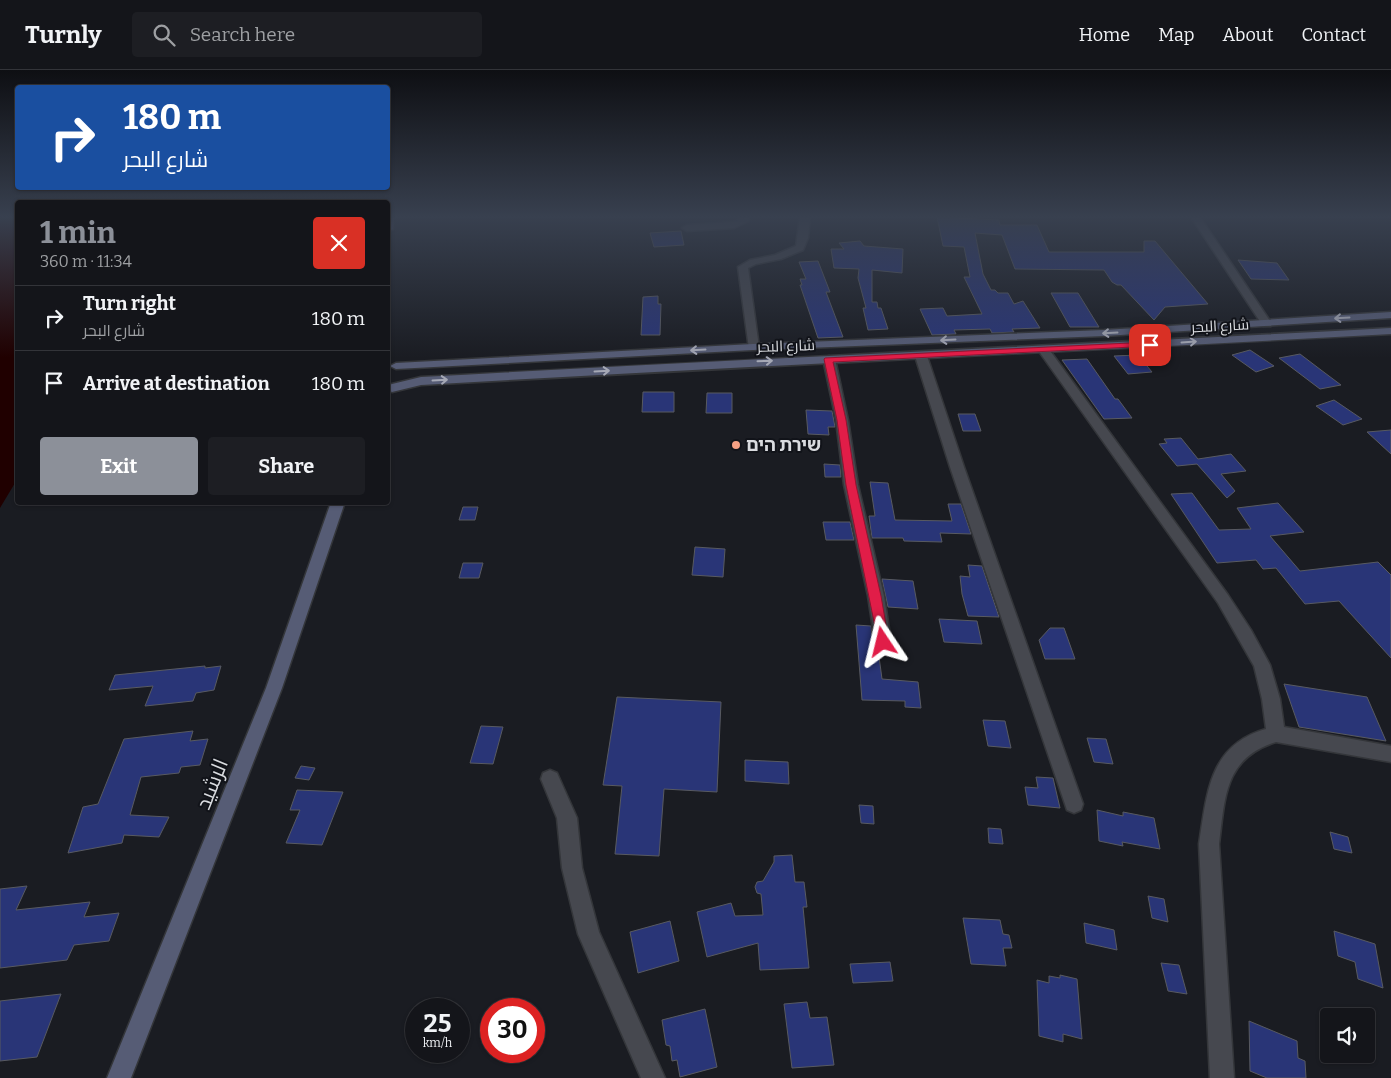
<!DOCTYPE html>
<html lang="en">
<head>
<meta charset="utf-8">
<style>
  :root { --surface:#14151a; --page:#1d1e23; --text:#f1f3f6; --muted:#9d9fa2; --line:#333439; --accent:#8c9099 }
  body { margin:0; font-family:Bitter,Cairo,"Noto Sans Hebrew",serif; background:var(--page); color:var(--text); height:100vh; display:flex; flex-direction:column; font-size:19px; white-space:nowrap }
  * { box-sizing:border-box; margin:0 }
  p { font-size:16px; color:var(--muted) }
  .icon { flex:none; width:28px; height:28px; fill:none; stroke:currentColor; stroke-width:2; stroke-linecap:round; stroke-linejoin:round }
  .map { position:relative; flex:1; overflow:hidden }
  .drawer { position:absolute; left:15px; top:130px; width:375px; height:305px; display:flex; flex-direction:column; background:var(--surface); border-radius:5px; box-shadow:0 1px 4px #0004,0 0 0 1px var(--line) }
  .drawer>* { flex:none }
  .banner { position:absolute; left:15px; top:15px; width:375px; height:105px; border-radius:5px; box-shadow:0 1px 4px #0004,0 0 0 1px var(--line); background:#1a4fa0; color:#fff; overflow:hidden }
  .buttons { position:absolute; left:1320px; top:938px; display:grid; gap:10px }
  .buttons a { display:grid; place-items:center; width:55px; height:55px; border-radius:5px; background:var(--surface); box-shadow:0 1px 4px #0004,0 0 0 1px var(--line); font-size:25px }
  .speed { position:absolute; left:405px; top:928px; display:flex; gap:10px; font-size:25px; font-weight:700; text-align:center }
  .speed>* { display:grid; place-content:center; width:65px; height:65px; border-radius:50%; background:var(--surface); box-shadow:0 1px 4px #0004,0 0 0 1px var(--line); line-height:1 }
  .speed small { font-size:12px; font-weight:400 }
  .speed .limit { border:8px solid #d22; background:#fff; color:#111 }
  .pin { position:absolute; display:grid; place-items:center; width:42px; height:42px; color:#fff; margin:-21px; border-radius:10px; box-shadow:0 2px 8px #0006 }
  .me { position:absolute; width:55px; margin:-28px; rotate:350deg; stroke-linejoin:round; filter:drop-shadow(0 0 4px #0008) }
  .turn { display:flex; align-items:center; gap:18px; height:105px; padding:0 25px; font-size:22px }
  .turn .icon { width:65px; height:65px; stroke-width:2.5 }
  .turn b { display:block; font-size:35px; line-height:42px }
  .round { display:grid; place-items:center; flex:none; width:52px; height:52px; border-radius:5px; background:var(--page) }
  .overview { display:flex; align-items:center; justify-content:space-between; height:85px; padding:0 25px }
  h1 { font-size:30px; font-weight:700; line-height:38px; color:var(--accent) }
  .primary-button { display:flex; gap:10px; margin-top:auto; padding:10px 25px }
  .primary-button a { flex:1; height:58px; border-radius:5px; background:var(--accent); color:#fff; font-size:20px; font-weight:700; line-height:58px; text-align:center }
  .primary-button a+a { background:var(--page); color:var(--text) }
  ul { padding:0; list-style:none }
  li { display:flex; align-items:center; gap:15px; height:65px; padding:0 25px; border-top:1px solid var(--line) }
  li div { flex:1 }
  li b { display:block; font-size:19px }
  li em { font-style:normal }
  header { display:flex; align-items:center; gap:30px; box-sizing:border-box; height:70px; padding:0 25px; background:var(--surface); border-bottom:1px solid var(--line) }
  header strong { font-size:24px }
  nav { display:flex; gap:28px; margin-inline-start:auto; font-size:18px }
  .search { width:350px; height:45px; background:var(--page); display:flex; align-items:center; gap:12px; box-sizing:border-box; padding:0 18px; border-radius:5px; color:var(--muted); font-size:19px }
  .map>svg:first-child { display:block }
  .water { fill:#200000 }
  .building { fill:#293577; stroke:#585a61 }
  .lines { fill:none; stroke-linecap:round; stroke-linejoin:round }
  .minor-casing { stroke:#34363a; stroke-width:3 }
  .secondary-casing { stroke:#34363a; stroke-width:3 }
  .minor { fill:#46484f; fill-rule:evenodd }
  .secondary { fill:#565c75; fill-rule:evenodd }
  .oneway { stroke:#a5a8b5 }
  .route { fill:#e11d48; stroke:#92132f }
  .poi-dot { fill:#f39f83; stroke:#111319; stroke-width:2 }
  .labels { text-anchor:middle; stroke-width:4; stroke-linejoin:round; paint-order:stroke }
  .far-street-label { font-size:15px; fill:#d9dbdf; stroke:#111319 }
  .poi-label { font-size:18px; font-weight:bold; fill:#d9dbdf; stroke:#111319; text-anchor:start }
  .near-street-label { font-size:21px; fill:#d9dbdf; stroke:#111319 }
</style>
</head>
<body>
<header>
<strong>Turnly</strong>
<div class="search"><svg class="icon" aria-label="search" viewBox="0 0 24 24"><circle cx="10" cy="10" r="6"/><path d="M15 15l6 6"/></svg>Search here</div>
<nav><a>Home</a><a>Map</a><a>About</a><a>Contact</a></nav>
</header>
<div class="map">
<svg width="1391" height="1008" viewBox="0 0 1391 1008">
  <rect width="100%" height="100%" fill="#1a1c22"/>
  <!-- water -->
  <path class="water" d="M0,147H17L18,408L0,438Z"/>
  <!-- building -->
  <path class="building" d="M937,147L999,150L1000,155H1037L1049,182H1144V171H1155L1208,234L1165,237L1154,250L1121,215H1117L1112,212L1104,200L1015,199L1002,165L975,163L983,204L991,220H995L998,223H1008L1014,234L1023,231L1040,258L1012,259L1014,262L992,263L990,259L954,260L956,264L932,265L920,239L943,238L947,246L982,244L964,207H970L964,177L943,176Z
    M681,161L684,175L654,177L650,163Z
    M860,171L864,176L903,179L902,203L872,200V232H877L878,238H881L888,259L868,260L863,238H866L858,208L859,199L834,198L831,179H844L839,173Z
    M1238,190L1277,193L1289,210L1251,209Z
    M818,191L830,222H826L843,267L818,268L800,215H802L800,209H806L799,192Z
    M1051,223H1078L1099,257H1070Z
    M658,226V234H661L660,265H641L643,227Z
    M1250,280L1274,296L1256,302L1232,285Z
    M1300,284L1321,300L1341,315L1320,319L1279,288Z
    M1138,285L1152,302L1128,304L1114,286Z
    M1087,289L1115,329H1118L1132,348L1104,349L1062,290Z
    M643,322H674V342H642Z
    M707,323H732V343H706Z
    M1334,330L1362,349L1343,355L1316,336Z
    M806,340L832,341L835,357H828L829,365L808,364Z
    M958,344H975L981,361H963Z
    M1391,360V384L1367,362Z
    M1181,368L1198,389L1231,384L1246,401L1221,404L1235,421L1227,428L1197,394L1177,396L1159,374L1167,373L1164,369Z
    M824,394L840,395L841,407H825Z
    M870,412L888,413L895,450L952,451L948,434H961L971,464L940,463L942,472L904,471L903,468H872L869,446H875Z
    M1192,423L1219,460L1251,459L1237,438L1278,433L1304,462L1270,466L1300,501L1378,492L1391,505V588L1339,531L1305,534L1276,498L1263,499L1256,490L1217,493L1171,424Z
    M463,437H478L475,450H459Z
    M823,452H850L854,470H826Z
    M695,477L725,479L723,507L692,505Z
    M463,493H483L479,508H459Z
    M968,495L982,496L999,547L968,546L962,524L960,506L970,507Z
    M882,509L913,511L918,539L888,537Z
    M939,549L977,551L982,574L944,572Z
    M856,555L871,556L873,573L878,579L882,609L918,612L921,638L905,637V631L862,630Z
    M1050,558H1064L1075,589H1045L1039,570Z
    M205,596V598L221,596L214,620L196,623L193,631L145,636L153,616L109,620L115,605Z
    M1284,614L1367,627L1386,671L1299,657Z
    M617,627L721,632L717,722L664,719L659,786L615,784L622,716L603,715Z
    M983,650L1005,651L1011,678L988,676Z
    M481,656L503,657L493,694L470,693Z
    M193,661L190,671L208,669L200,695L181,697L179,703L141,707L130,745L169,747L159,767L124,765L122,773L68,783L83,737L98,734L124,669Z
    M1087,668L1106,669L1113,694L1094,692Z
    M745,690L788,692L789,714L745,711Z
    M301,696L315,698L309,710L295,708Z
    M1036,707L1053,708L1060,738L1028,735L1025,717L1038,718Z
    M297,720L343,722L322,775L286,773L300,740H290Z
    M859,735L873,736L874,754L861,753Z
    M1097,740L1123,746V742L1154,748L1160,779L1122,772L1123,776L1099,771Z
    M988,758L1001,759L1003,774L989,773Z
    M1330,762L1348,767L1352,783L1334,779Z
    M792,785L795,812H804L807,837H803L809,898L760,900L758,873L707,887L697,842L731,833L735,846L763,845L761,824L757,823L755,817L757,812L763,811L774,792V786Z
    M27,816L16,840L90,832L84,847L119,843L109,871L74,875L67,890L0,898V819Z
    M1148,826L1164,829L1168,852L1152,848Z
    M963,848L1000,850L1003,864L1009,865L1012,878H1003L1006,896L971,894Z
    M670,851L679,891L638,903L630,862Z
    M1084,853L1114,860L1117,880L1086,873Z
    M1334,861L1375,874L1383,918L1358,909L1355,892L1338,886Z
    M890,892L893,911L853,913L850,894Z
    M1161,893L1179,895L1187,924L1168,921Z
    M1060,905L1077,909L1082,969L1063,964V972L1039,966L1037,910L1049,913V906L1060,908Z
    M61,924L37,987L0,991V931Z
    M807,932L810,948L827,947L834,995L792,998L784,934Z
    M705,939L717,997L680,1007L677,990L672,991L670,976L666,975L662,950Z
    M1249,951L1297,971L1298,988L1305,991L1306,1008H1267L1250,1001Z"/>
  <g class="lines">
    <!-- minor casing -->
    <g class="minor-casing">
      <path id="minor" d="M739,147H749V151L734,158L687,161L682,158L687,155L733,152L739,150Z
        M800,147H810L808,168L803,180L781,189L756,194L748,198L759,277L757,279H749L738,197L750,190L775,185L796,176Z
        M1191,147H1200L1272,254L1271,256H1263Z
        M1044,277L1048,278L1228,525L1251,560L1270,595L1280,629L1284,657L1391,676V692L1276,672C1224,688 1225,728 1219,774L1234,1008H1210L1199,774C1207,723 1209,675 1266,659L1262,629L1254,596L1218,533L1038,280Z
        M921,283L927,286L964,397L1083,734L1081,740L1074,743L1067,740L1065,734L950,397L915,286Z
        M829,286L835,289L848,350L858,415L884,526L891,572L889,577L883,579L877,577L875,572L868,526L844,415L836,350L823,289Z
        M550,700L557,703L577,748L582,798L599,862L665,1008H641L578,864L562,798L557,748L541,709L543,703Z"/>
    </g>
    <!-- secondary casing -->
    <g class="secondary-casing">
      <path id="secondary" d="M388,147H394L393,159L388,162Z
        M1391,242V248L1104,266L753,280L396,299L390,296L396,293L753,274L1104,260Z
        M1391,258V264C1068,282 744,296 421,315L392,322L388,320V315L421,307C744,289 1068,275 1391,258Z
        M331,432H345L282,618L131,1008H107L266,618Z"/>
    </g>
    <!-- minor -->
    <use href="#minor" class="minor"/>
    <!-- secondary -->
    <use href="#secondary" class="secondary"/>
  </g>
  <!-- one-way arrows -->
  <defs><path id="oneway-shaft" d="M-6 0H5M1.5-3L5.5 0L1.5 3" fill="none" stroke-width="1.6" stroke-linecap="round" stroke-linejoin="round" transform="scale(1.25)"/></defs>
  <g class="oneway">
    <use href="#oneway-shaft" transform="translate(1342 248) rotate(177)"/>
    <use href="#oneway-shaft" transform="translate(1110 263) rotate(177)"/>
    <use href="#oneway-shaft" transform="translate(948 270) rotate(177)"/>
    <use href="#oneway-shaft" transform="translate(1189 272) rotate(-4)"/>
    <use href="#oneway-shaft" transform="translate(698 280) rotate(177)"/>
    <use href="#oneway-shaft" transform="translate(765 291) rotate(-2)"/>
    <use href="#oneway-shaft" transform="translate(602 301) rotate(-3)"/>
    <use href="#oneway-shaft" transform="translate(440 310) rotate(-3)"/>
  </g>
  <!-- sky -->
  <linearGradient id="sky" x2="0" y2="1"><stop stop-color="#0e0f13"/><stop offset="0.51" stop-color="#38404f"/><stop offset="1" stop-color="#38404f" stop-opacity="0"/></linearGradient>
  <rect width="1391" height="288" fill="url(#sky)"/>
  <!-- route -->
  <path class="route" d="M1150,272L1154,275L1153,276L833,292L846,350L856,415L881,526L889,572L888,576H879L846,415L837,350L824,289L825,288Z"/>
  <!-- markers -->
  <circle class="poi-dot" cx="736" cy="375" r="5"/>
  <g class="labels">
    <!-- far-street labels -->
    <g class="far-street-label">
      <text transform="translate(1220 256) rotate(-3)" y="5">شارع البحر</text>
      <text transform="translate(786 276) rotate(-2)" y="5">شارع البحر</text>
    </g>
    <!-- poi labels -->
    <g class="poi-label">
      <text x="746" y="381">שירת הים</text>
    </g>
    <!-- near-street labels -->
    <g class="near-street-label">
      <text transform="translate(212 714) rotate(-68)" y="7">الرشيد</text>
    </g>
  </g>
</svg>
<div class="buttons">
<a><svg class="icon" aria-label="sound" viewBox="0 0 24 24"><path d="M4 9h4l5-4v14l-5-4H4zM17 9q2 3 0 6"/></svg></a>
</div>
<div class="speed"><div>25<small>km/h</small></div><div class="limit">30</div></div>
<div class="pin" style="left:1150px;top:275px;background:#d93025"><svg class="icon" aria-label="arrive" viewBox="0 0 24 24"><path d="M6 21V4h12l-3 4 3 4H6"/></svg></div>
<svg class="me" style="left:883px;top:572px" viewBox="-20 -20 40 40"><path d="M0-17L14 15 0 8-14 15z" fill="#e11d48" stroke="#fff" stroke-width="4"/></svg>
<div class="banner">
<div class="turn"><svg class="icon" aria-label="right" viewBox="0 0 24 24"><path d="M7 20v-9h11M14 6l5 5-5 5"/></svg><div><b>180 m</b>شارع البحر</div></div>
</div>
<section class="drawer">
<div class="overview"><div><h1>1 min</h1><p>360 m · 11:34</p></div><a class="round" style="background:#d93025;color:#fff"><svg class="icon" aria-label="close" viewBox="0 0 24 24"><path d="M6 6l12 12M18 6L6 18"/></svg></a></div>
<ul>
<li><svg class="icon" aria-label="right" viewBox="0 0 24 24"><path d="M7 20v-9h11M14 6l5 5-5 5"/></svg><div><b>Turn right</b><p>شارع البحر</p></div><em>180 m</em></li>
<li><svg class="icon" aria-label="arrive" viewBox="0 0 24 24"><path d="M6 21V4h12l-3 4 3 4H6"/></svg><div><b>Arrive at destination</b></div><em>180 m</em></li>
</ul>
<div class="primary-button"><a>Exit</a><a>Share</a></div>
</section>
</div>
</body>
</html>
